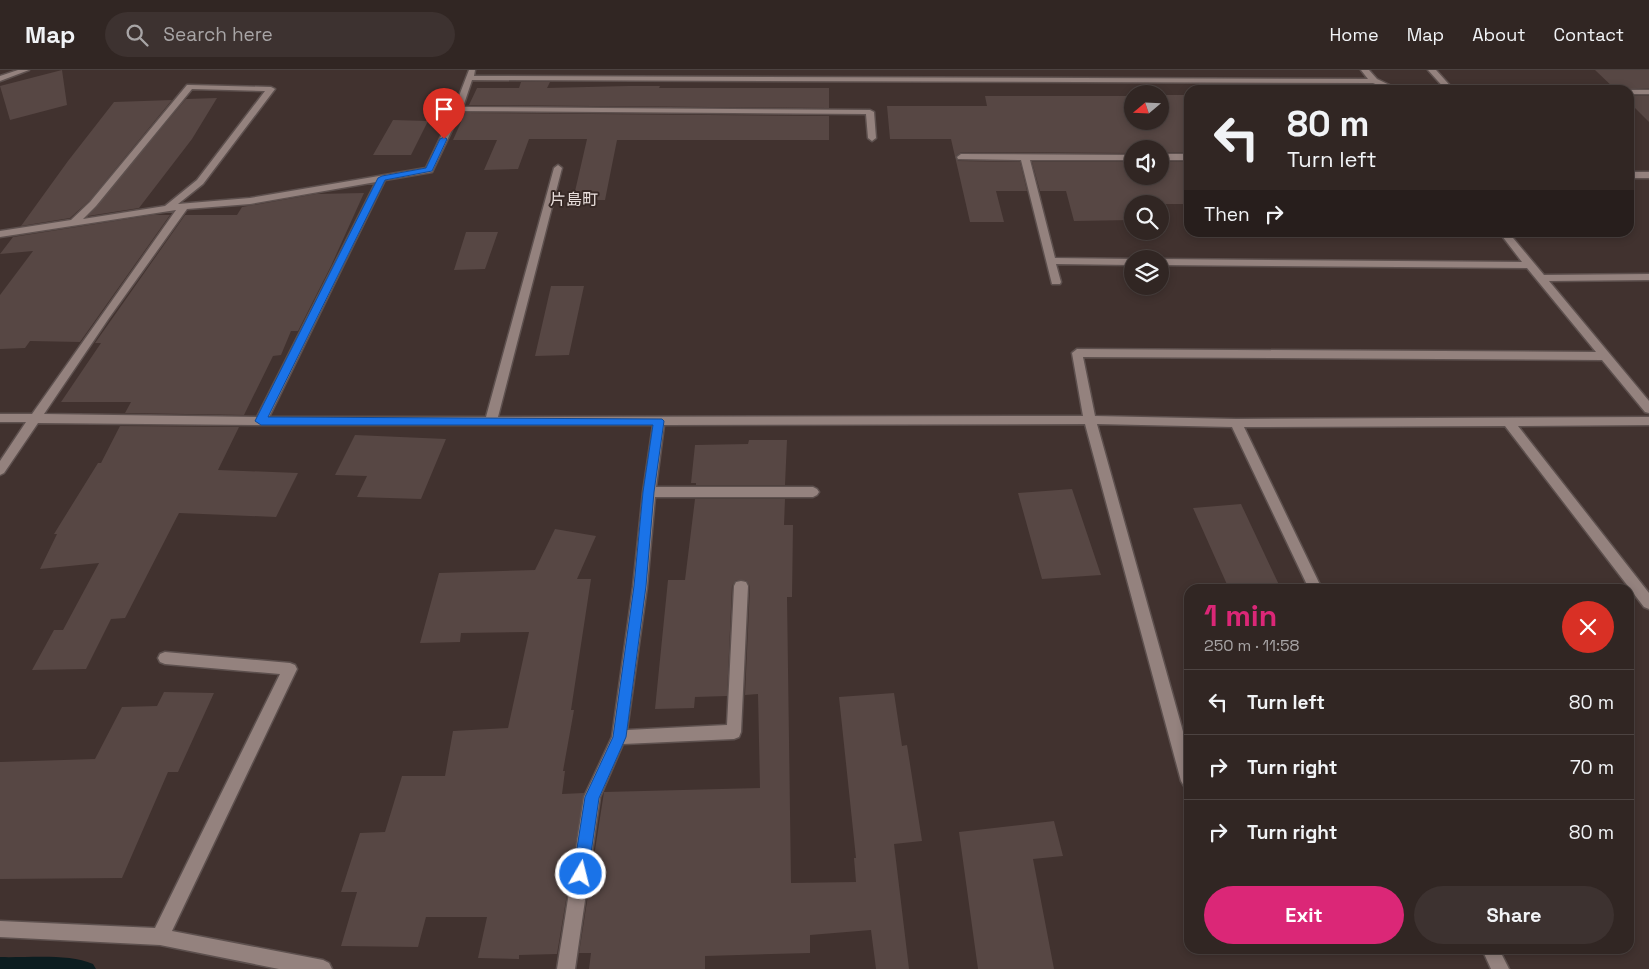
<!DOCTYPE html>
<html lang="en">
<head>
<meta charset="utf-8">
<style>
  :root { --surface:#312623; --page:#3d3230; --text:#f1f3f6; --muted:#a8a5a6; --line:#4c4341; --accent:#db2777 }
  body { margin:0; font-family:"Space Grotesk","Noto Sans JP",sans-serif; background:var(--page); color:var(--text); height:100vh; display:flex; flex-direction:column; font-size:19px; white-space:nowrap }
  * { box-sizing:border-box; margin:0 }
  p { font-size:16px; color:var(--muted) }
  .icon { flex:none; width:28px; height:28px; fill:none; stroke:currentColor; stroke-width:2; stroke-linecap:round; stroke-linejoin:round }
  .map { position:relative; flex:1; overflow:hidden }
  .drawer { position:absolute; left:1184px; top:514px; width:450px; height:370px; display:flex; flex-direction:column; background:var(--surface); border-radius:15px; box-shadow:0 2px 8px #0003,0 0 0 1px var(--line) }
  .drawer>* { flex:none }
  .hud { position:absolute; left:1184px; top:15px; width:450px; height:152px; border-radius:15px; box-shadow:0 2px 8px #0003,0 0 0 1px var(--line); background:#312623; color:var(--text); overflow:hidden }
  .needle { width:32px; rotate:251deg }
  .controls { position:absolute; left:1124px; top:15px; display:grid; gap:10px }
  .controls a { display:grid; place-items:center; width:45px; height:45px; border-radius:50%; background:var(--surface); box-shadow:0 2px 8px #0003,0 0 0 1px var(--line); font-size:25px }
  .pin { position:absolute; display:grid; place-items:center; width:42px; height:42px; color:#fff; margin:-51px -21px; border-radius:50% 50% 50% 0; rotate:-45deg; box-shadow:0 0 5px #0007 }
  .pin .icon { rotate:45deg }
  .me { position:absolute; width:55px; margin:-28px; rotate:8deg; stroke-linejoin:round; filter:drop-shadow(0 0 4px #0008) }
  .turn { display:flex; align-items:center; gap:18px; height:105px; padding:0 20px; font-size:22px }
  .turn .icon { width:65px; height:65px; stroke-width:2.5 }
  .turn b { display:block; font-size:35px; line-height:42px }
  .then { display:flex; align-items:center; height:48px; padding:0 20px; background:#0003; gap:10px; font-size:19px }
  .round { display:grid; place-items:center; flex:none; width:52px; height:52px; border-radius:26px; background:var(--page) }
  .overview { display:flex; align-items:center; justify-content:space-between; height:85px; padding:0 20px }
  h1 { font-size:30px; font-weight:800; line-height:38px; color:var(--accent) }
  .action { display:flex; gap:10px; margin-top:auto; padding:10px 20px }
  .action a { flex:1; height:58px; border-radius:30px; background:var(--accent); color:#fff; font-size:20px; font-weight:800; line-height:58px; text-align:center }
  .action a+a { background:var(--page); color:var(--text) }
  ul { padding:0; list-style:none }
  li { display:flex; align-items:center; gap:15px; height:65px; padding:0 20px; border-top:1px solid var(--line) }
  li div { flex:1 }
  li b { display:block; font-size:19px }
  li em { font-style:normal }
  header { display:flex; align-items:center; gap:30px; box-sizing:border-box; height:70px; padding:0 25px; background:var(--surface); border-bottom:1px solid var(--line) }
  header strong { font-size:24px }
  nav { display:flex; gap:28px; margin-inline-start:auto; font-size:18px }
  .search { width:350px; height:45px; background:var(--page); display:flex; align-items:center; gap:12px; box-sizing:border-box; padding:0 18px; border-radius:28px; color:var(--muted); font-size:19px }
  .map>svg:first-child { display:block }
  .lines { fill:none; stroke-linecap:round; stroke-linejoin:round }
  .stream { fill:#0c1d20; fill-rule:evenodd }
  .building { fill:#574744 }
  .street-casing { stroke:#5d504e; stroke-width:3 }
  .street { fill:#94827e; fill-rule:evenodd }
  .route { fill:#1a73e8; stroke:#114b97 }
  .labels { text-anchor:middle; stroke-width:4; stroke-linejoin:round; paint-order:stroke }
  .far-quarter-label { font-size:16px; fill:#e9dfdd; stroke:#362825 }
</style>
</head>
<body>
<header>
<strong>Map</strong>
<div class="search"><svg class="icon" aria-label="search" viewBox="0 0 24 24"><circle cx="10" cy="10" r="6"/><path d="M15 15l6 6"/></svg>Search here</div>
<nav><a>Home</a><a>Map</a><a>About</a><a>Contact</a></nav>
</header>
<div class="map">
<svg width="1649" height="899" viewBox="0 0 1649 899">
  <rect width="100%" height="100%" fill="#41322f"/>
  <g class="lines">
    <!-- stream -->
    <path class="stream" d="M0,887C28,888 68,883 93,894L96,899H0Z"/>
  </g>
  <!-- building -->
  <path class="building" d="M62,0L67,35L10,50L0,16Z
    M1595,0H1649V18L1616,20Z
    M521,12H550L547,18L628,16H660L659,18H829V38L469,35L477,18H519Z
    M1160,25H1189V82H1160V79H1132V83L961,82L956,86L958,91L1020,92L1027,121H996L1004,152H970L951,69H890L887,36H987L985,26H1132V51H1160Z
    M1629,26H1649V52L1629,32Z
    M217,28L192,69L139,138L88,146L186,29Z
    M172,30L89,131L70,148L21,156L68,91L114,32Z
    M465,43L829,46V70H617L605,130H573L587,69H529L518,99L484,100L497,70H453Z
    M393,50L428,51L411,85H373Z
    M1032,92H1132V106H1160V92H1189V134H1132V150L1074,151L1066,121H1040Z
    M364,123L331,196L298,261H291L281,285L273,286L244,345L125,343L131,332H61L101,273H95L185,145H237L242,137L316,124Z
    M153,145H170L80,272L30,271L25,278L0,279V225L33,181L0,184L13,167Z
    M466,162H498L485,199L454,200Z
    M551,216H584L569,285L535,286Z
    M120,356L239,357L218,400L298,403L276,447L179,443L125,548L111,549L86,599L32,600L54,560H63L99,493L40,499L57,464H54L98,393H101Z
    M355,365L446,369L421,429L357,427L367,406L335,405Z
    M749,370H787L785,415H696V413H691L695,375L748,374Z
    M1072,419L1101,505L1042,509L1018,423Z
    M695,429H785L784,455H793L792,527H787L791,813L856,812L854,788H856L839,627L894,623L902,676L907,675L922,771L894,774L909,899H876L871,860L810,865V883L705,886V899H589L591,883H579L604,722L760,718L758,624L745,625L750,516L746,510H736L732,516L727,626L695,627L694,638L655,639L668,510H685Z
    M1241,434L1281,519H1229L1193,438Z
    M555,459L596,466L577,509H591L571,640H574L563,701H565L562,724L584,723L557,884L519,885V889L478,888L487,847H426L418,877L341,876L357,822H341L360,763L385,762L402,706H445L453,661L508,658L529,562L461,563L460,572L420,573L439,503L535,500Z
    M164,622L214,623L178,702H168L122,808L0,809V692L95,689L122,637L157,636Z
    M1054,751L1063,786L1033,789L1054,899H978L959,762Z"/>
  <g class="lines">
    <!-- street casing -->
    <g class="street-casing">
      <path id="street" d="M18,0H29L0,11V6Z
        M469,0H475L474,6L1368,9L1361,0H1369L1377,9L1400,20H1389L1373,13L472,10L463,37L870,40L874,42L876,68L872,71L868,68L866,44L461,41L432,102L385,110L269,347H486L554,98L558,95L562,98L498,347L1083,346L1072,283L1077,279L1596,282L1527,198L1160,195V189L1522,192L1499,162H1508L1544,205L1649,204V210L1549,211L1649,331V343L1645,342L1602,290L1083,287L1095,346L1236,349L1649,347V355L1518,356L1649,523V539L1644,537L1505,356L1244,357L1322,519H1309L1232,357L1097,354L1189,683V718L1184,716L1181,711L1085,354L664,355L656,417H813L817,419L819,422L817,425L813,427H655L647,517L627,660L727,655L734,516L736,512L741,511L746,512L748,516L741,662L739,667L734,669L623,674L600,727L575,899H557L584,727L612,667L633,517L643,422L653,355H261L38,353L4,403L0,405V391L26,352H0V344H32L176,140L0,167V161L71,150L90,132L187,15H190L271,17L275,19L203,114L178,134L250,128L426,98L454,39ZM192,19L265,21L197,110L165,136L83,149L96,136ZM376,112L257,347L44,344L109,248L187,139L250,134Z
        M1428,0H1436L1454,20H1446Z
        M1627,20H1649V24H1629Z
        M961,84L1132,85V90H1030L1055,188L1132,189V195L1056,194L1061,212L1060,214H1052L1021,90L958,89L957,87Z
        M1160,84H1189V90H1160Z
        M1629,102H1649V108H1629Z
        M165,582L290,593L295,595L297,599L172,861L323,890L329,893L332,899H279L160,875L0,867V851L155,858L280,604L165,594L160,592L158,588L160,584Z
        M1482,879H1499L1509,899H1491Z"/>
    </g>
    <!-- street -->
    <use href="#street" class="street"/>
  </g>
  <!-- route -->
  <path class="route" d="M444,67L447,69L432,101L385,110L268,347L662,349L664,351L654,422L646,516L626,667L599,728L588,804L586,809L581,811L576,809L573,804L585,727L613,667L634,516L643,422L653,355H261L255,351L378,108L382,106L426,98L440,69Z"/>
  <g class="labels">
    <!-- far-quarter labels -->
    <g class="far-quarter-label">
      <text x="574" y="135">片島町</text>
    </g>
  </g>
</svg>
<div class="controls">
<a><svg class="needle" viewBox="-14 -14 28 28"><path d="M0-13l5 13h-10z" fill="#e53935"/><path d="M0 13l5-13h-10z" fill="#a8a5a6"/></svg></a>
<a><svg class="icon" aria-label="sound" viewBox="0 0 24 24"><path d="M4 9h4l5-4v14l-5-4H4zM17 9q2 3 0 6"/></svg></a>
<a><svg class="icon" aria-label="search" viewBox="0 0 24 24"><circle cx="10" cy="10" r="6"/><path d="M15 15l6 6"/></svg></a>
<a><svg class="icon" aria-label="layers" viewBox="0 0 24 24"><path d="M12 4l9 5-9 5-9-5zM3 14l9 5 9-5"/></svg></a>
</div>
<div class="pin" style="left:444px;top:69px;background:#d93025"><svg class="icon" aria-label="arrive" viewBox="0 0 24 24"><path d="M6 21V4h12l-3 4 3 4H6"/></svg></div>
<svg class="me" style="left:581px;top:804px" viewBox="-20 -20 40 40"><circle r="17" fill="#1a73e8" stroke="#fff" stroke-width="3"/><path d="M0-11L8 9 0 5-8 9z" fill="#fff"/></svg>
<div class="hud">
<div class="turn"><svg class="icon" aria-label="left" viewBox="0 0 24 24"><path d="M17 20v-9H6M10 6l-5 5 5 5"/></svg><div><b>80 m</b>Turn left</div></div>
<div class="then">Then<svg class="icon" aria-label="right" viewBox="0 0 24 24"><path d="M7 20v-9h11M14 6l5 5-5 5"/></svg></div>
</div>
<section class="drawer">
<div class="overview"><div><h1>1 min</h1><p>250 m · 11:58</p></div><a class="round" style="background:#d93025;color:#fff"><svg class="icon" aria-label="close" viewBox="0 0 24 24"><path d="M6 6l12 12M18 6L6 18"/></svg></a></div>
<ul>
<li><svg class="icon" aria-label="left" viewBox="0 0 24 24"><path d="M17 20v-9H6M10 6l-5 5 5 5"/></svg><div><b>Turn left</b></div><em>80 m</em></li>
<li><svg class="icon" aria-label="right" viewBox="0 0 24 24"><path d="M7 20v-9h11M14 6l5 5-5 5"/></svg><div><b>Turn right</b></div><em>70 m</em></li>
<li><svg class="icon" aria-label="right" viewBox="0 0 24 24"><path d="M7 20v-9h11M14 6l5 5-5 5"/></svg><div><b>Turn right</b></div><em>80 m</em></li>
</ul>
<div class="action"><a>Exit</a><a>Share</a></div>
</section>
</div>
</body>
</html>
